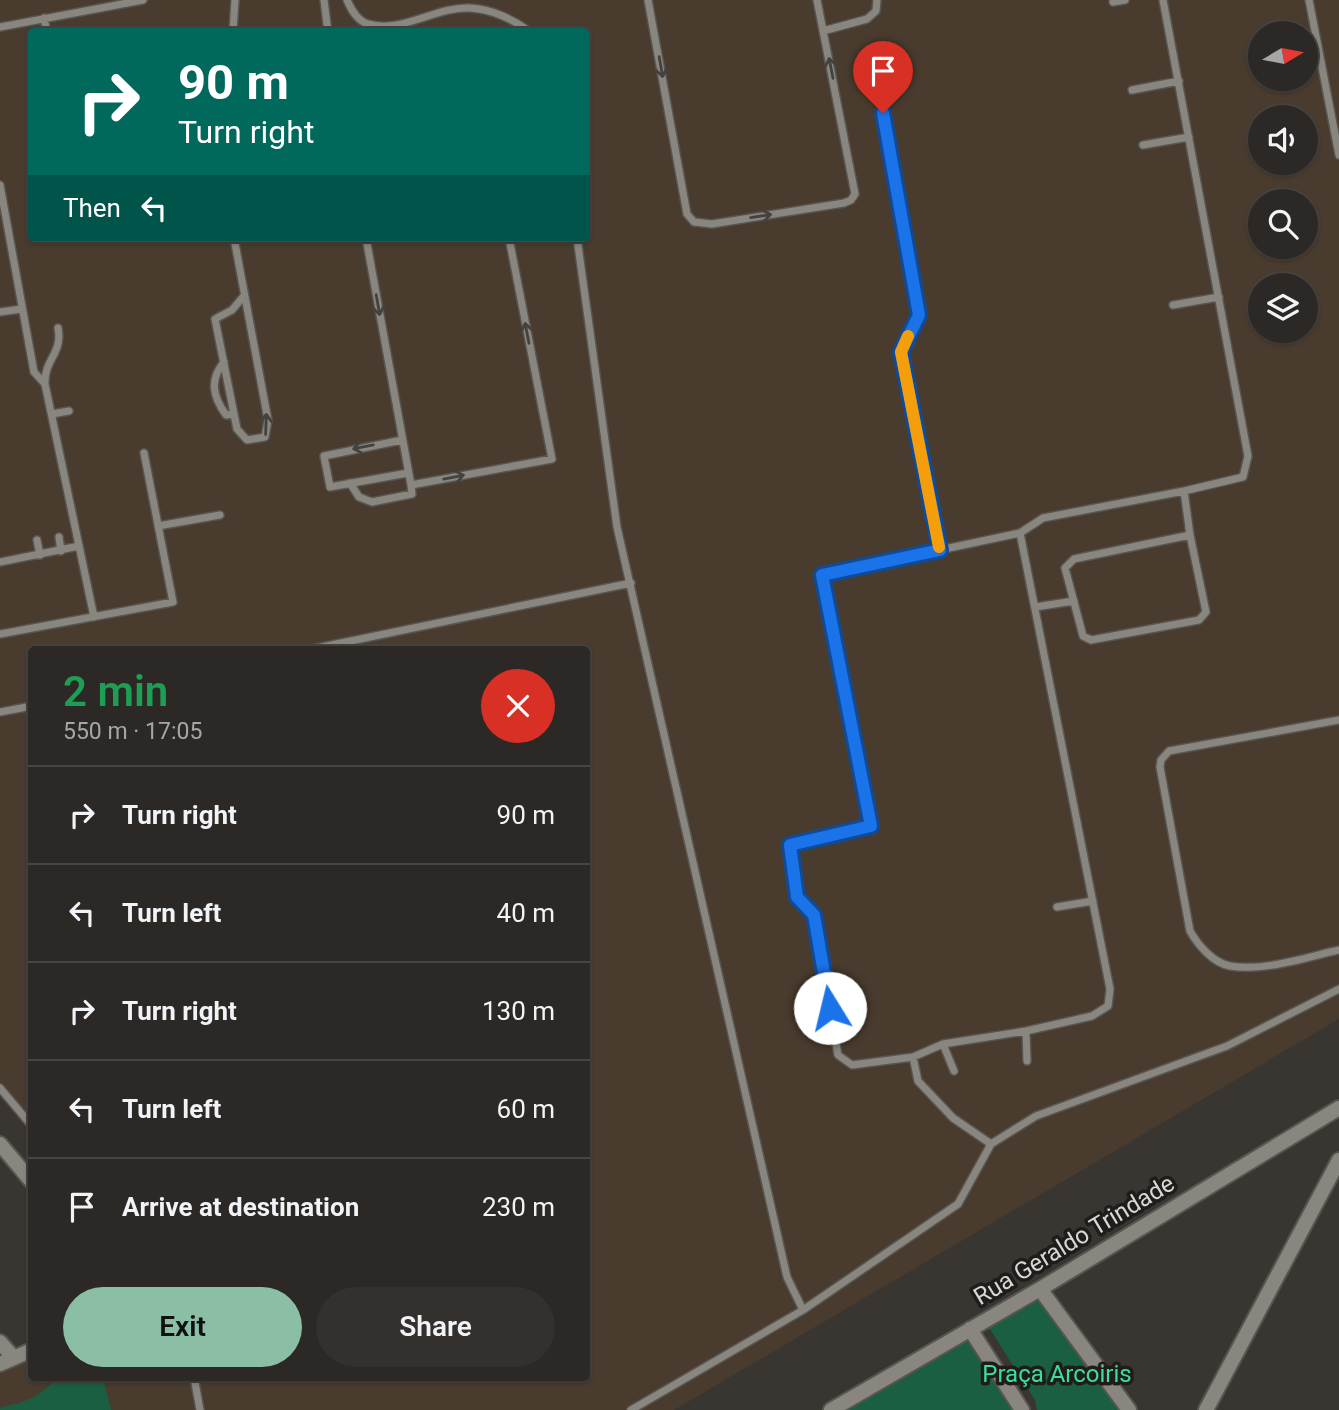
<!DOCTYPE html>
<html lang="en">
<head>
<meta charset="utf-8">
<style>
  :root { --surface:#2b2825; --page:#33302d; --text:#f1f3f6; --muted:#a6a6a7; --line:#474442; --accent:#8abfa5 }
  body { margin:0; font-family:Roboto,sans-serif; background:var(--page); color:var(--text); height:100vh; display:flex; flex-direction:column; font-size:26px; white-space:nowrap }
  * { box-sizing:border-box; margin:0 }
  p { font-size:23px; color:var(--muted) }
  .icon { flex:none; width:38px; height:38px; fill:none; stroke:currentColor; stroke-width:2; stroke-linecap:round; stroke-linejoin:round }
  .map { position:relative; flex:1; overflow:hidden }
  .details { position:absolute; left:28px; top:646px; width:562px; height:735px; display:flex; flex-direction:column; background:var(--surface); border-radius:7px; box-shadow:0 2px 5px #0004,0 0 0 2px var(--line) }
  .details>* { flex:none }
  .guide { position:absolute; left:28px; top:28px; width:562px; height:214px; border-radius:7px; box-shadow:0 2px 5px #0004,0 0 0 2px var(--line); background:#00695c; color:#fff; overflow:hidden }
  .needle { width:46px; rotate:80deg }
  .tools { position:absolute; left:1248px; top:21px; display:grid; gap:14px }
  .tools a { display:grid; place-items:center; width:70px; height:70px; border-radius:50%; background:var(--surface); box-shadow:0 2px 5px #0004,0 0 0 2px var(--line); font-size:35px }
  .pin { position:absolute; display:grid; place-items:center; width:60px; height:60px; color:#fff; margin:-72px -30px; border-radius:50% 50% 50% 0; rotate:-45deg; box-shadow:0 0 7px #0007 }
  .pin .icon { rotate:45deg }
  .me { position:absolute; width:77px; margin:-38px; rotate:351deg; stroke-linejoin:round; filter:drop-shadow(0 0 5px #0008) }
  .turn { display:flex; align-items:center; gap:24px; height:147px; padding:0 35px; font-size:32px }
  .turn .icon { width:91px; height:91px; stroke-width:2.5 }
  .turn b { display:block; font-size:49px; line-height:60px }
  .then { display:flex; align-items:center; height:66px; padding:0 35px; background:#0003; gap:14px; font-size:26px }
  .round { display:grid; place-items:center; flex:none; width:74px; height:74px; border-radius:37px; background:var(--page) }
  .overview { display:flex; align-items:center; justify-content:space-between; height:119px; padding:0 35px }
  h1 { font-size:42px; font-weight:600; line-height:52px; color:#1e9e55 }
  .primary-button { display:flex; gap:14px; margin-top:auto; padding:14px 35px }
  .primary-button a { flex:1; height:80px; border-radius:42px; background:var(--accent); color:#111; font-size:28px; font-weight:600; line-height:80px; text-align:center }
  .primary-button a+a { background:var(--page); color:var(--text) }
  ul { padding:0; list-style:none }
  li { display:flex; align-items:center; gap:21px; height:98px; padding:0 35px; border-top:2px solid var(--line) }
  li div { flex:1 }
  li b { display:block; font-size:26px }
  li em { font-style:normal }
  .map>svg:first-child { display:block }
  .industrial { fill:#493b2e; fill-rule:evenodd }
  .green { fill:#1b5f43 }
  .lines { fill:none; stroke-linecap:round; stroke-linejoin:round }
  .service-casing { stroke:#585551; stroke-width:10 }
  .minor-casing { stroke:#585551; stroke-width:18 }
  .service { stroke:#898680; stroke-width:7 }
  .minor { stroke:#898680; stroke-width:14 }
  .oneway { stroke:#44423e }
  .route-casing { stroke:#114b97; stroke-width:18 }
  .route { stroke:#1a73e8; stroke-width:12 }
  .slow { stroke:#f59e0b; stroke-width:12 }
  .labels { text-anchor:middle; stroke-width:7; stroke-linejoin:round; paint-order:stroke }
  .street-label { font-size:24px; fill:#d9d7d4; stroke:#1f1d1b }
  .park-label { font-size:24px; fill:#3ddd9e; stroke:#1f1d1b }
</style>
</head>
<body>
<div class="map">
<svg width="1339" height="1410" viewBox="0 0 1339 1410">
  <rect width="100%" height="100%" fill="#393631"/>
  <!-- industrial -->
  <path class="industrial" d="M0,0H1339V1019L674,1410H0V1367L31,1352L32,1377H586V649H32L31,1133L0,1096ZM32,32H586V238H32ZM1260,33H1306V79H1260ZM1260,117H1306V163H1260ZM1260,201H1306V247H1260ZM1260,285H1306V331H1260Z"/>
  <!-- green -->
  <path class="green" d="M1042,1300L1123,1410H1037L1035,1400L981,1315Z
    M968,1340L1012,1410H840Z
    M60,1377H93L104,1382L111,1410H0L1,1407C30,1402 38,1396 60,1377Z"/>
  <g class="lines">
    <!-- service casing -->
    <g class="service-casing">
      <path id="service" d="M324,0L328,32
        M347,0C351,9 357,21 368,24C402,34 436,6 470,8C491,9 513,19 530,32
        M648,0L687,214L694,222L712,224L844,203L851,200L855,194L817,0
        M1309,0L1339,155
        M1113,2L1125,0
        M44,18L47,32
        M0,27L143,0
        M823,31L867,19L876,11L877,0
        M233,32L235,0
        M874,62L919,315L901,352L940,550
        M1132,90L1179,81
        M1143,145L1189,137
        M0,185L34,372L44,383
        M234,238L268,420L265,437L247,440L237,429L215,319L232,310L243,297
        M366,238L411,485L552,459L509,238
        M577,238L617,527L787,1277L803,1310
        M1173,305L1219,297
        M0,312L21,309
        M58,328C63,354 44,359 45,384L94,617
        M224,362C209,380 213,397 226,415L234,414
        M52,414L69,411
        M402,440L324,456L330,487L408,473
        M350,483L359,497L372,502L412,494L411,485
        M1184,491L1190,535L1206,612L1199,620L1091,640L1083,636L1065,568L1074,559L1190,535
        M158,526L220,515
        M1020,533L1110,989L1108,1006L1092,1016L1026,1031L943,1044L913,1057L852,1065L838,1055L814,915L797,897L790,845L871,826L822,575Z
        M1020,533L1043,518L1184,491L1243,477L1248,456L1163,0
        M59,537L61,551
        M37,540L40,555
        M0,562L79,546
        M1035,607L1074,601
        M0,634L173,602L144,453
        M312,649L631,583
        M0,712L32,706
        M1339,720L1169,751L1161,760L1160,767L1190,931C1198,945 1213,963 1230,966C1263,972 1307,957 1339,950
        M1057,907L1093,901
        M1026,1031L1027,1061
        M943,1044L954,1071
        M913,1057L918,1081L953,1118L991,1144
        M0,1088L32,1126
        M194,1377L200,1410
        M631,1410L803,1310L958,1204L991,1144L1036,1116L1227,1046L1339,989"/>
    </g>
    <!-- minor casing -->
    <g class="minor-casing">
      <path id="minor" d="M0,1144L32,1182
        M1040,1289L1129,1410
        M970,1329L1022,1410
        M0,1342L14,1358
        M0,1364L32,1350
        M831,1410L1040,1289L1339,1108
        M1206,1410L1339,1160"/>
    </g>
    <!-- service -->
    <use href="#service" class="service"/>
    <!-- minor -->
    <use href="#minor" class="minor"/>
  </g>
  <!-- one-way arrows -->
  <defs><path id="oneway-shaft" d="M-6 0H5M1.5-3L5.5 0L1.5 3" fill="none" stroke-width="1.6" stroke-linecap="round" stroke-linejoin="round" transform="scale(1.75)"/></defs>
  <g class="oneway">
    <use href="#oneway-shaft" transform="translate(661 67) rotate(80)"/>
    <use href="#oneway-shaft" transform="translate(831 68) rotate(-101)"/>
    <use href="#oneway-shaft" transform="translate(761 216) rotate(-9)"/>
    <use href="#oneway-shaft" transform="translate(378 305) rotate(80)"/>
    <use href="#oneway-shaft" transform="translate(527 333) rotate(-101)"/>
    <use href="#oneway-shaft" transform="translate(266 424) rotate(-88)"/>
    <use href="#oneway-shaft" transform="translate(363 447) rotate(169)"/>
    <use href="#oneway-shaft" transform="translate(454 477) rotate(-11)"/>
  </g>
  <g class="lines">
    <!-- route casing -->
    <g class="route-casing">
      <path id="route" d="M830,1008L814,915L797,897L790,845L871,826L822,575L940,550L901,352L919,315L883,113"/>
    </g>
    <!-- route -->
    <use href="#route" class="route"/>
    <!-- slow -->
    <path class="slow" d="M908,336L901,352L939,547"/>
  </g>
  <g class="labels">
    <!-- street labels -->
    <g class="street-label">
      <text transform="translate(1074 1240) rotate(-31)" y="8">Rua Geraldo Trindade</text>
    </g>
    <!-- park labels -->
    <g class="park-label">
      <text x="1057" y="1382">Praça Arcoiris</text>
    </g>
  </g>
</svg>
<div class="tools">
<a><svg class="needle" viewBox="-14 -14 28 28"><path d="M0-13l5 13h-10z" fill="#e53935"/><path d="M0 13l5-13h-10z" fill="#a6a6a7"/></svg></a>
<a><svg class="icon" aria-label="sound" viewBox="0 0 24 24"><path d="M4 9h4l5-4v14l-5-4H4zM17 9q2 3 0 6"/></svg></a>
<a><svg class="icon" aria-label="search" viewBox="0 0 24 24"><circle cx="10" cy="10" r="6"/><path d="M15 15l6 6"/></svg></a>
<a><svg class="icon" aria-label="layers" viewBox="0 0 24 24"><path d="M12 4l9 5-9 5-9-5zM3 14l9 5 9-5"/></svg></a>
</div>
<div class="pin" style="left:883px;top:113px;background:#d93025"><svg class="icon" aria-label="arrive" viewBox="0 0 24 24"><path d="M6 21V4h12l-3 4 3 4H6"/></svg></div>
<svg class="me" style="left:830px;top:1008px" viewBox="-20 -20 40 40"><circle r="19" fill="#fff"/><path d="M0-13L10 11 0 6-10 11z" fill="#1a73e8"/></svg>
<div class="guide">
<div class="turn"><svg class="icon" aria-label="right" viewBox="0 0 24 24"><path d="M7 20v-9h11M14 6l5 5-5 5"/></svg><div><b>90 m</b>Turn right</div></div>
<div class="then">Then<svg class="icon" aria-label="left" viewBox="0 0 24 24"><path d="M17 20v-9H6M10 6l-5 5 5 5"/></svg></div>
</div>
<section class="details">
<div class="overview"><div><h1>2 min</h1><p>550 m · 17:05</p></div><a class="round" style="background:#d93025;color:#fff"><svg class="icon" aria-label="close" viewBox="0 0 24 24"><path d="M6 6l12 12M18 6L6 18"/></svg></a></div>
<ul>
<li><svg class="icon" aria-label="right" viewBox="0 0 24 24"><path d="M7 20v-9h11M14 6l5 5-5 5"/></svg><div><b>Turn right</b></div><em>90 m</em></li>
<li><svg class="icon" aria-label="left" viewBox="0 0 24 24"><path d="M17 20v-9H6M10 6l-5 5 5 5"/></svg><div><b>Turn left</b></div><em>40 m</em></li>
<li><svg class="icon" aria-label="right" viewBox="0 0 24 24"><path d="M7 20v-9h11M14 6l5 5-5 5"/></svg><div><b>Turn right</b></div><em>130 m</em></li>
<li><svg class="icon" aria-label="left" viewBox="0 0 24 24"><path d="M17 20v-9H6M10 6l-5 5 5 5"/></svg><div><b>Turn left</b></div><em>60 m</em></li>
<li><svg class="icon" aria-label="arrive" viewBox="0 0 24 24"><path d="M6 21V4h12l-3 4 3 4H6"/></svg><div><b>Arrive at destination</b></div><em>230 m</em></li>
</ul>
<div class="primary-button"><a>Exit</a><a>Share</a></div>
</section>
</div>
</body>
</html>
